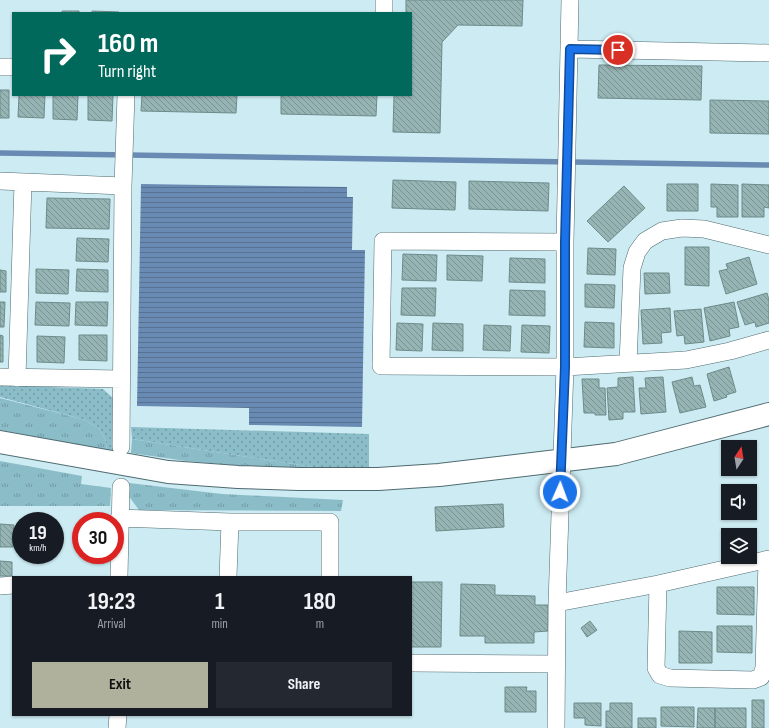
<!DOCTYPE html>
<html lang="en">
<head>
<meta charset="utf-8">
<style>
  :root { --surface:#171b24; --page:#242831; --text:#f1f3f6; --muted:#9ea1a6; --accent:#afb19c }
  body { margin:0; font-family:"Sofia Sans Condensed",sans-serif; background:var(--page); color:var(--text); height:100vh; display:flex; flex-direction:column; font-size:15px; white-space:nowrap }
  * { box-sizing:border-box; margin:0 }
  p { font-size:13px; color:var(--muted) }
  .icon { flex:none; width:22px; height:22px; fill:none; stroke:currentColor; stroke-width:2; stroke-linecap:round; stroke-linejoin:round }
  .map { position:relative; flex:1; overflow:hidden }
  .side { position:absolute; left:12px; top:576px; width:400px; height:140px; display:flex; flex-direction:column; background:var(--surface); border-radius:0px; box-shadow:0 1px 3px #0004 }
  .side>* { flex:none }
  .hud { position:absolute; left:12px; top:12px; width:400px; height:84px; border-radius:0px; box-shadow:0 1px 3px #0004; background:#00695c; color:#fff; overflow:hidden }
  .needle { width:26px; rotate:12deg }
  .fabs { position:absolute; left:721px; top:440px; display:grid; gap:8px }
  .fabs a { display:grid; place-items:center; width:36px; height:36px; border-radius:0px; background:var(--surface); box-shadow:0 1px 3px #0004; font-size:20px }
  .speed { position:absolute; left:12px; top:512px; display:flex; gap:8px; font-size:20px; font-weight:700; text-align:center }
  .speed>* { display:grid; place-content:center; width:52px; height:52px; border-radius:50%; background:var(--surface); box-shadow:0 1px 3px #0004; line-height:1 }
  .speed small { font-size:10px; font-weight:400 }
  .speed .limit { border:6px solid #d22; background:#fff; color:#111 }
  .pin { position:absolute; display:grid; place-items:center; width:34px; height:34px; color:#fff; margin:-17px; border:2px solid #fff; border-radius:50%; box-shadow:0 1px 4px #0007 }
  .me { position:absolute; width:44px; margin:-22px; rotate:2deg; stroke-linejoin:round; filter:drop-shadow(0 0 3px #0008) }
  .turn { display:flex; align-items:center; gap:14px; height:84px; padding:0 20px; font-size:18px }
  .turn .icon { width:52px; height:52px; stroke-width:2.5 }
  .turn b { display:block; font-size:28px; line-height:34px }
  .eta { display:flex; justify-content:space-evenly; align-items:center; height:68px; text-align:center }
  .eta b { font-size:24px; font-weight:700; line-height:28px }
  .cta { display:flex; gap:8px; margin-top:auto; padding:8px 20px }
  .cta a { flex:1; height:46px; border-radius:0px; background:var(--accent); color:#111; font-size:16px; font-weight:700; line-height:46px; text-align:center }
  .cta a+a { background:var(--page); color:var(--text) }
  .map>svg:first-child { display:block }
  .grass { fill:url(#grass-tufts) }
  .park { fill:url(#park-dots) }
  .water { fill:url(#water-rules) }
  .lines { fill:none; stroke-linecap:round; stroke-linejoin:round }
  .stream { stroke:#698ab2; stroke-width:5.5 }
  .building { fill:url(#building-back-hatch); stroke:#6d8b8a }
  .street-casing { stroke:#4f6b71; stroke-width:18 }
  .secondary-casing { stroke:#4f6b71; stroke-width:24 }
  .street { stroke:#fff; stroke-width:17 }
  .secondary { stroke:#fff; stroke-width:22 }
  .route-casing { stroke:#114b97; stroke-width:10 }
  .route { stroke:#1a73e8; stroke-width:7 }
</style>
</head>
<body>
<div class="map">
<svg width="769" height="728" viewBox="0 0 769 728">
  <defs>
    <pattern id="grass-tufts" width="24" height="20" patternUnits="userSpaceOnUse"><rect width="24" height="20" fill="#8bbdc9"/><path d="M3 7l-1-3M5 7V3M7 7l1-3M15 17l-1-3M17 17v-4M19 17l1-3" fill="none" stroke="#719aa4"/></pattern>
    <pattern id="park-dots" width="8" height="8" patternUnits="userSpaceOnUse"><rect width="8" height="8" fill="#8bbdc9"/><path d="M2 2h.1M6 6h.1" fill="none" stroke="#719aa4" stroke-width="1.8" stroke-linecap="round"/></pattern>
    <pattern id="water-rules" width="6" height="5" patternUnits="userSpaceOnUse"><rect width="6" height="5" fill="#698ab2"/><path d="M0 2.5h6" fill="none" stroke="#567192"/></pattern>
    <pattern id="building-back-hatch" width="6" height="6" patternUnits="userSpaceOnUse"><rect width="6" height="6" fill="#95b4b3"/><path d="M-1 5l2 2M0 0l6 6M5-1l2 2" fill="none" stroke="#799392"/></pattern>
  </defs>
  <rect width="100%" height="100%" fill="#ccebf2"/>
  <!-- grass -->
  <path class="grass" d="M0,398L82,419L99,428L105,439L107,450L0,430Z
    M132,439L313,467H255L186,461L131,453Z
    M0,461L82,476L81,484L111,488L110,506H0Z
    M129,483L222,494L343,500L341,511L139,510L128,495Z"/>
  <!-- park -->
  <path class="park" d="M0,385L103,389L114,399V452L107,450L105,439L99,428L82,419L0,397Z
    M131,427L369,434V467H313L132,439Z"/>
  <!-- water -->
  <path class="water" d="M141,184L347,187V197H353L352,250H365L362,427L249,425V408L137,406Z"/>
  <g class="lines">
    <!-- stream -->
    <path class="stream" d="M0,153L769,165"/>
  </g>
  <!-- building -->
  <path class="building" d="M406,0H523L522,26L458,25L442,42L440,133L393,132L394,95H411V13H406Z
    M62,11H79V13H62Z
    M92,11L119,12V13H92Z
    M599,65L702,66L701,100L598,98Z
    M0,90H9V118H0Z
    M19,95H45L44,118L18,117Z
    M53,95H78L77,120L53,119Z
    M88,95H113L112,121L88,120Z
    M142,95H237L236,113L141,111Z
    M281,95H377L376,116L281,114Z
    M710,100L769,101V134L710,133Z
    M393,180L456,182L455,210L392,208Z
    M469,181L549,183L548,211L469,209Z
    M667,184H698V211H667Z
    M711,184L738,185V217H717V207H711Z
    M742,184L769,185V208L764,207V217H742Z
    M624,186L645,208L608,242L587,221Z
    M47,198L110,199L109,229L46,228Z
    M77,238L109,239L108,262L76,261Z
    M685,247H709V286L685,285Z
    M588,248L616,249L615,275L587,274Z
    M403,254L437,255L436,281L402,280Z
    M447,255L483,256L482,281L447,280Z
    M749,257L757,284L726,294L719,271L728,269L726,264Z
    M510,258L545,259V283L509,282Z
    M36,269L69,270L68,294L36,293Z
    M77,269L108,270V292L76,291Z
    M0,270L6,271V292H0Z
    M644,273H669L670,293L645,294Z
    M585,284L615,285L614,308L585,307Z
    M402,288H436L435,316L401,315Z
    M510,290L545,291V316L509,315Z
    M767,293L769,300V323L756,327L755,322L745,325L737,302Z
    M0,302H5L4,327H0Z
    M36,302L70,303L69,326L35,325Z
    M76,302H108L107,326L75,325Z
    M734,302L739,327L729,329L730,336L710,341L704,308Z
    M670,308L671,332L661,333L662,343L643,344L641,310Z
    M701,309L704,342L685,344L684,335L677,336L674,311Z
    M585,322L614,323V348L584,347Z
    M397,323L423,324L422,351L396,350Z
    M433,323L463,324V351L432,350Z
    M484,325L511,326L510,351L483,350Z
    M522,325L550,326L549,353L521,352Z
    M0,335L3,336V362H0Z
    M79,335H107V361L79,360Z
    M37,336L65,337L64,363L37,362Z
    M729,367L736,392L726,395L727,397L714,401L707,374Z
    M633,377L635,412H623V419L609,420L607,388L618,387V378Z
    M663,377L666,412L641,414L639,388H646L645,378Z
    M692,377L694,386L700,385L706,407L680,413L672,382Z
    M582,379H599V388H605L606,415H595V413H584Z
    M503,504L504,527L436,531L435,507Z
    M0,524L14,525L13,547H0Z
    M0,561L12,562V576H0Z
    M411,582H442L441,647H411Z
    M461,584L495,585V595L535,596V605H548V631L534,632V643H485V636H460Z
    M717,587H754V615L717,614Z
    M590,621L597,630L587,637L581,628Z
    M717,626H752V653L717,652Z
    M679,631L712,632V663H679Z
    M505,687H527L526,691H536V712H505Z
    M752,700H764V728H752Z
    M574,703H601V726L585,725V718H574Z
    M610,703H632V728H606V711H610Z
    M661,707H694V727L661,726Z
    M698,708H715V728H697Z
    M715,708H746V728H715Z
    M638,718H656V728H638Z"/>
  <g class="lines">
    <!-- street casing -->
    <g class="street-casing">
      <path id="street" d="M384,0V13
        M570,49L769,53
        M0,67H13
        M0,181L123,186
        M565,242L383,241L381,366L565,367L686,360L730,351L769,340
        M628,363L632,268L637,252L645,241L662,231L682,228L704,229L769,245
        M0,377L121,379
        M17,378L23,182
        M121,447L123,186L126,95
        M119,518L230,522H330V577
        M119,577L121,487
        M228,577L230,522
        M658,584L656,668L660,675L670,678L753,680L761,677L764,668L767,560
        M0,586L13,585
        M557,603L658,584L769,559
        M411,663L557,664
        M117,728L118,715
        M556,728L557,603L565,367V242L570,0"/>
    </g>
    <!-- secondary casing -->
    <g class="secondary-casing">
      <path id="secondary" d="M0,442L168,472L238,477L299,479H378L439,475L616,454L769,414"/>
    </g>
    <!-- street -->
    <use href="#street" class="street"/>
    <!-- secondary -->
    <use href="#secondary" class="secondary"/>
  </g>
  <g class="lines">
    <!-- route casing -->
    <g class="route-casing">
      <path id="route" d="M560,492L565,367V242L570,49L618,50"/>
    </g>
    <!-- route -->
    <use href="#route" class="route"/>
  </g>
</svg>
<div class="fabs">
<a><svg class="needle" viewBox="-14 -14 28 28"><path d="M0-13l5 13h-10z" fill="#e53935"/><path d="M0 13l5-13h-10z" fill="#9ea1a6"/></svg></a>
<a><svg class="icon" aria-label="sound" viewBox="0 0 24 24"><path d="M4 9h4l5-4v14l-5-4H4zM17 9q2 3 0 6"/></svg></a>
<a><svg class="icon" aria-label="layers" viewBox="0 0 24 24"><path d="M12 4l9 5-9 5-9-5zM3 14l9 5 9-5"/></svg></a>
</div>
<div class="speed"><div>19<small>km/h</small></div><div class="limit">30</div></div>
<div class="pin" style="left:618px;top:50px;background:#d93025"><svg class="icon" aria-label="arrive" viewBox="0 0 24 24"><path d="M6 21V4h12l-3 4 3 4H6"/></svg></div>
<svg class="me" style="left:560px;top:492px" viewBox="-20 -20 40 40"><circle r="17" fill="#1a73e8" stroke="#fff" stroke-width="3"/><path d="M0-11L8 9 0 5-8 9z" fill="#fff"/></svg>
<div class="hud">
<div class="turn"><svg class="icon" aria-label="right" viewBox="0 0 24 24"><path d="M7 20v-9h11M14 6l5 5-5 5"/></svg><div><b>160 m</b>Turn right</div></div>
</div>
<section class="side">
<div class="eta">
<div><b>19:23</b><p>Arrival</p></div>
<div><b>1</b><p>min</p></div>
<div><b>180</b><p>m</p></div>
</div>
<div class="cta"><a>Exit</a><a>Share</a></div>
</section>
</div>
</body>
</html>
